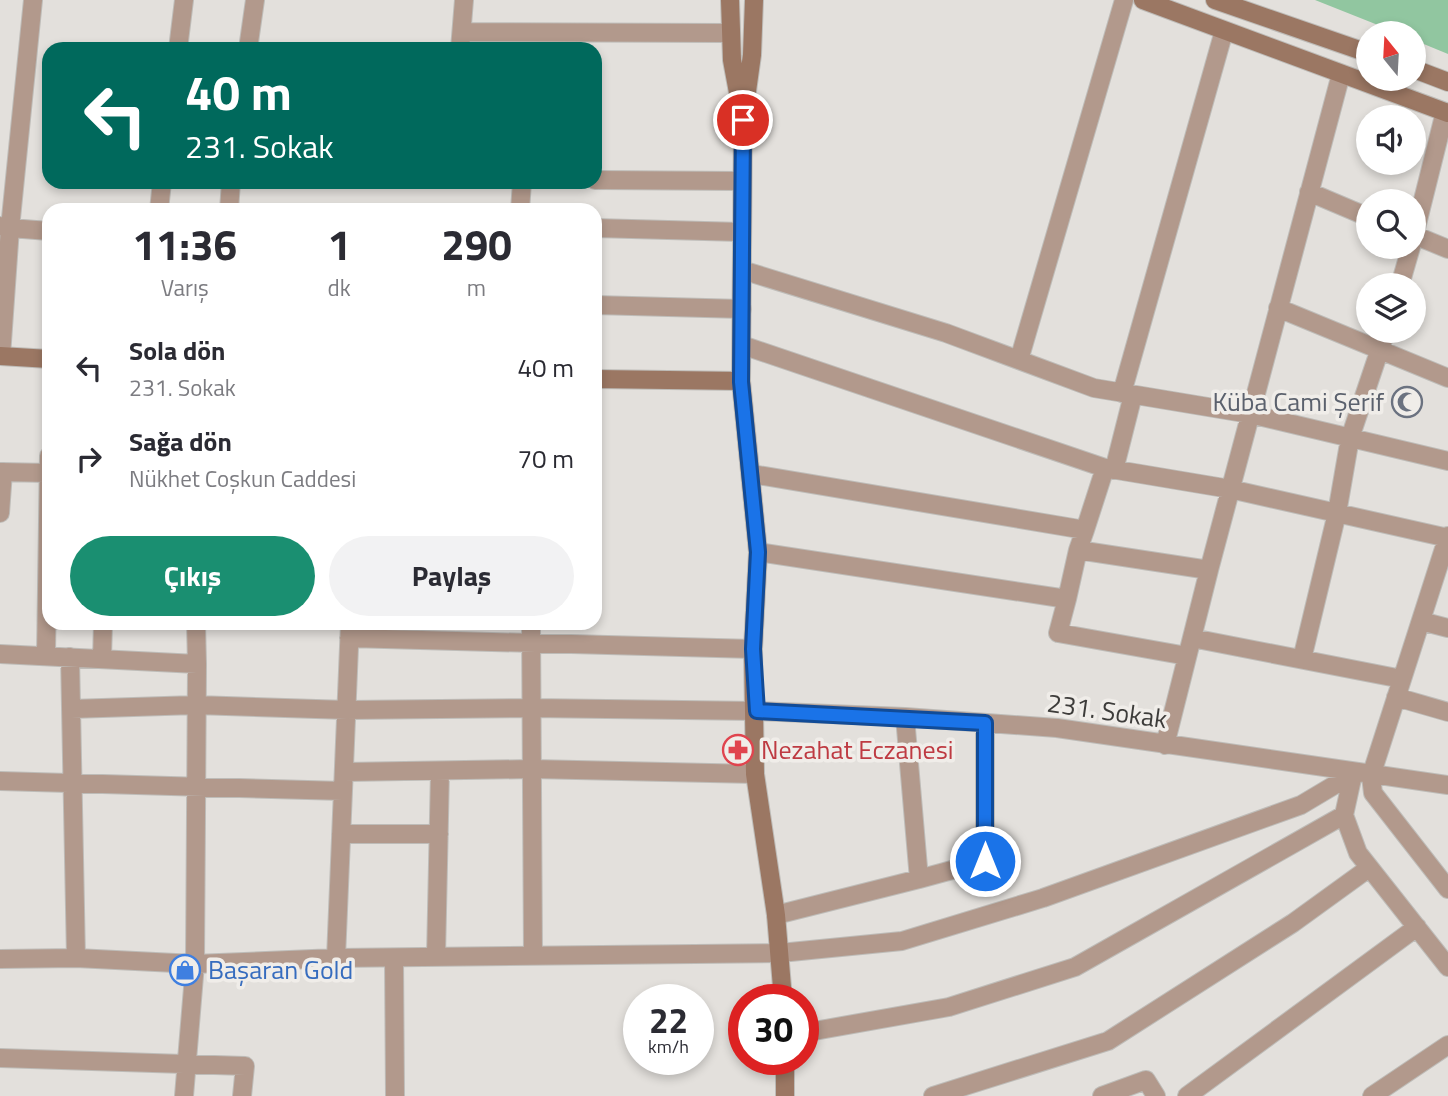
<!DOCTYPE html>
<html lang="tr">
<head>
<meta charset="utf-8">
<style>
  :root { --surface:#fff; --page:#f2f2f3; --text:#2b2b33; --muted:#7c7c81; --accent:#1a8f71 }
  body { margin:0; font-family:"Titillium Web",sans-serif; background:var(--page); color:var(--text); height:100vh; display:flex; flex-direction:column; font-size:26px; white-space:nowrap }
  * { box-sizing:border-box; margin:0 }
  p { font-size:23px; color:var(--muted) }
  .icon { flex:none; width:38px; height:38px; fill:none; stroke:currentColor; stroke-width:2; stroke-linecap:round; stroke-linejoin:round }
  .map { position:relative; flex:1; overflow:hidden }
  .sheet { position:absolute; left:42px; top:203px; width:560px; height:427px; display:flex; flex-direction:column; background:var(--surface); border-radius:21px; box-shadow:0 4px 10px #0003 }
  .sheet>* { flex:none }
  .guide { position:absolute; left:42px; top:42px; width:560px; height:147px; border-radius:21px; box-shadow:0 4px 10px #0003; background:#00695c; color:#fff; overflow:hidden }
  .needle { width:46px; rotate:342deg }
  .fabs { position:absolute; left:1356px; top:21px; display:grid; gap:14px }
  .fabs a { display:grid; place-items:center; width:70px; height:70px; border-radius:50%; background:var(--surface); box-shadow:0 4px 10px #0003; font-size:35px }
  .speed { position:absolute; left:623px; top:984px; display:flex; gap:14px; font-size:35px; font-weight:700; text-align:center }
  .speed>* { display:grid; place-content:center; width:91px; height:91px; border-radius:50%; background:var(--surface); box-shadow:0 4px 10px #0003; line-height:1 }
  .speed small { font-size:18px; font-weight:400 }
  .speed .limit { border:10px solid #d22; background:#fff; color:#111 }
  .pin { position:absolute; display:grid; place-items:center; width:60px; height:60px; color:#fff; margin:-30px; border:4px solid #fff; border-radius:50%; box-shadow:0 2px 7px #0007 }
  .me { position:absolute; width:77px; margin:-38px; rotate:0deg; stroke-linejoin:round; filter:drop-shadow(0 0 5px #0008) }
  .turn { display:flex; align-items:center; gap:24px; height:147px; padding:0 28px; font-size:32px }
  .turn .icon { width:91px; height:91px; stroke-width:2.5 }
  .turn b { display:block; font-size:49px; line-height:60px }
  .eta { display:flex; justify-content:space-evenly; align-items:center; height:119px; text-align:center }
  .eta b { font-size:42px; font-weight:700; line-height:49px }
  .button { display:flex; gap:14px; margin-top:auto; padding:14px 28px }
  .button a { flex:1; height:80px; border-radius:42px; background:var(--accent); color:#fff; font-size:28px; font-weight:700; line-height:80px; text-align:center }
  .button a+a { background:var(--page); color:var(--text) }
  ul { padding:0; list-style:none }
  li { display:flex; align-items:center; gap:21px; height:91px; padding:0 28px }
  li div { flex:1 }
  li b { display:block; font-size:26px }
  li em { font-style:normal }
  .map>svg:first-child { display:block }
  .green { fill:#91c6a0 }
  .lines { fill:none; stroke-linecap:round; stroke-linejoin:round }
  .street-casing { stroke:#bebcb8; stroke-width:20 }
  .secondary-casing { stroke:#bebcb8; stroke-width:20 }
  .street { stroke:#b2998c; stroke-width:18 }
  .secondary { stroke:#9b7763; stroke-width:18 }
  .route-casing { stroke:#114b97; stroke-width:18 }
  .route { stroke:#1a73e8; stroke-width:12 }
  .labels { text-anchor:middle; stroke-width:7; stroke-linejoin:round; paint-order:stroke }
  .worship-label { font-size:26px; fill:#5b616d; stroke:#f0ede9; text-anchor:end }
  .street-label { font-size:26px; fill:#3d3c3a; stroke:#f0ede9 }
  .health-label { font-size:26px; fill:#be3a42; stroke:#f0ede9; text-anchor:start }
  .shop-label { font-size:26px; fill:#366cbe; stroke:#f0ede9; text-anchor:start }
</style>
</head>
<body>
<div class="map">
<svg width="1448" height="1096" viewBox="0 0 1448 1096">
  <rect width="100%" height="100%" fill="#e3e0dc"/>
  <!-- green -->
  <path class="green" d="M1315,0H1448V54L1414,40V33H1398Z"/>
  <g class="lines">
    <!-- street casing -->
    <g class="street-casing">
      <path id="street" d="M462,32L730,33
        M178,49L184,0
        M248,49L255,0
        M460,49L464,0
        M595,180L742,181
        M1309,192L1368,217
        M159,210L162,182
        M229,210L231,182
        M520,210L522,182
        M0,226L10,228L33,0
        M595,228L741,232
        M1414,235L1448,249
        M1414,236L1445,112
        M742,270L946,333L1094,388L1250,414L1448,461
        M1400,285L1411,247
        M595,305L742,309
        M1278,308L1448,378
        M742,345L1105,468L1230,489L1448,538
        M1,356L10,228L49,231
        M1019,360L1124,0
        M1122,393L1224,31
        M1114,470L1133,395
        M0,472L49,473
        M752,474L1085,530L1078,550
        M0,513L3,472
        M1085,530L1105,468
        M1448,536L1371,776L1373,793L1448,889
        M758,552L1067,599L1078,550L1209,570L1165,745
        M1209,570L1341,74
        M1067,599L1058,633L1187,656
        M1421,621L1448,628
        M531,623L533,956
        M349,638L753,649
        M1192,638L1402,679
        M0,654L197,664L196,623
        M46,656L49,456
        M70,657L76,958
        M102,659L103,623
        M1302,659L1337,513L1350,438L1386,331
        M1396,697L1448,712
        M71,709L196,705L347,710L532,708L757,711L905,717L1057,728L1448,785
        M345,772L532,769L755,774
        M1353,774L1344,815L1358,853L1448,967
        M0,781L343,791
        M341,834H439
        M919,879L985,861V723
        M776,915L919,879L905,717
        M436,957L440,771
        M336,958L350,623
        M394,958L395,1096
        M0,959L76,958L195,964L197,664
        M803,1033L949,1007L1075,967L1344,815
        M0,1058L245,1066L242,1096
        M184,1096L195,964L336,958L780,953L902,941L1043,898L1301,805L1353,774
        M933,1096L1108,1041L1293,923L1369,868
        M1102,1096L1146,1080L1156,1096
        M1187,1096L1417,927
        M1372,1096L1448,1045"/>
    </g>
    <!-- secondary casing -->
    <g class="secondary-casing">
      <path id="secondary" d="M730,0L732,60L740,103
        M754,0L752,55L743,120L741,381L758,552L753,649L755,774L776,915L783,999
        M1143,0L1448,113
        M1215,0L1368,53
        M1414,69L1448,82
        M0,356L49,359
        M595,379L741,381
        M785,1059V1096"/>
    </g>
    <!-- street -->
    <use href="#street" class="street"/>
    <!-- secondary -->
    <use href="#secondary" class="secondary"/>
  </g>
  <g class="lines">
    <!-- route casing -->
    <g class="route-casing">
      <path id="route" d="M743,120L741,382L758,552L753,649L757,711L985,723V861"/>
    </g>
    <!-- route -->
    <use href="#route" class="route"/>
  </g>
  <!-- icons -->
  <defs>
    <g id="mosque-ring" transform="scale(1.575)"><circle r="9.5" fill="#f0ede9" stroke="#6b7280" stroke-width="1.5"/><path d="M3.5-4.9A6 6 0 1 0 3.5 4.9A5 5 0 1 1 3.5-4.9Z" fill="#6b7280"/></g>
    <g id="pharmacy-ring" transform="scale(1.575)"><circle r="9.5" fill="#f0ede9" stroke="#e0444e" stroke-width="1.5"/><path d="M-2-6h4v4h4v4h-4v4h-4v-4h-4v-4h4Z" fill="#e0444e"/></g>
    <g id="shop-ring" transform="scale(1.575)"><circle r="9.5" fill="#f0ede9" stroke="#3f7fe0" stroke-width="1.5"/><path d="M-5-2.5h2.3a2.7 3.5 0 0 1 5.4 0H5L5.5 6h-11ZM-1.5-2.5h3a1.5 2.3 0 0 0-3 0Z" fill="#3f7fe0"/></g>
  </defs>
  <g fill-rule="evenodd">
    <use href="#mosque-ring" x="1407" y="402"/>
    <use href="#pharmacy-ring" x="738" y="750"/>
    <use href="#shop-ring" x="185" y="970"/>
  </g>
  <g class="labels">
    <!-- worship labels -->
    <g class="worship-label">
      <text x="1384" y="411">Küba Cami Şerif</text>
    </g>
    <!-- street labels -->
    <g class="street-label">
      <text transform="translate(1107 711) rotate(8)" y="9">231. Sokak</text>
    </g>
    <!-- health labels -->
    <g class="health-label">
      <text x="761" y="759">Nezahat Eczanesi</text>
    </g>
    <!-- shop labels -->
    <g class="shop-label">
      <text x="208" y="979">Başaran Gold</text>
    </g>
  </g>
</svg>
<div class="fabs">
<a><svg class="needle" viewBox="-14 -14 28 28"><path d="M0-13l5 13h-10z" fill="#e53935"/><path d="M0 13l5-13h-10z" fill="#7c7c81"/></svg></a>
<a><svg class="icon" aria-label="sound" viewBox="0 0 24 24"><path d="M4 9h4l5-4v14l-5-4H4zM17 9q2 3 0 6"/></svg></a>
<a><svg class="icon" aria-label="search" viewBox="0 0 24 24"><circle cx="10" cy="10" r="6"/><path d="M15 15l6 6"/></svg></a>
<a><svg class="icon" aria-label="layers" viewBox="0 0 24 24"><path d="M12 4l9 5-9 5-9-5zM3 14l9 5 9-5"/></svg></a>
</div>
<div class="speed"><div>22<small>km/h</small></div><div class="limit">30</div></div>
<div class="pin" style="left:743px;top:120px;background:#d93025"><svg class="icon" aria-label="arrive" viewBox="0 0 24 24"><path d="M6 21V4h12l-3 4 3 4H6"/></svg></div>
<svg class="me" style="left:985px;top:861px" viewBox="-20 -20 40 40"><circle r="17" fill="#1a73e8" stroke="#fff" stroke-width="3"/><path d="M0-11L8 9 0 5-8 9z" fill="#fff"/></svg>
<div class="guide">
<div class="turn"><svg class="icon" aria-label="left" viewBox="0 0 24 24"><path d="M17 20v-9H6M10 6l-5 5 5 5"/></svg><div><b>40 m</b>231. Sokak</div></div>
</div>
<section class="sheet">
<div class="eta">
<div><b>11:36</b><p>Varış</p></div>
<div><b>1</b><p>dk</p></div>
<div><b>290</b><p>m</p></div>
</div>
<ul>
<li><svg class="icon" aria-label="left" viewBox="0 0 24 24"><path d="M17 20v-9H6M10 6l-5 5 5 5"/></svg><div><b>Sola dön</b><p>231. Sokak</p></div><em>40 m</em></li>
<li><svg class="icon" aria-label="right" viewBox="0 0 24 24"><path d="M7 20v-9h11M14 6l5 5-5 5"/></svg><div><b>Sağa dön</b><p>Nükhet Coşkun Caddesi</p></div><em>70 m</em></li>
</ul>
<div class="button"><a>Çıkış</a><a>Paylaş</a></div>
</section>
</div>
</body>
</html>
